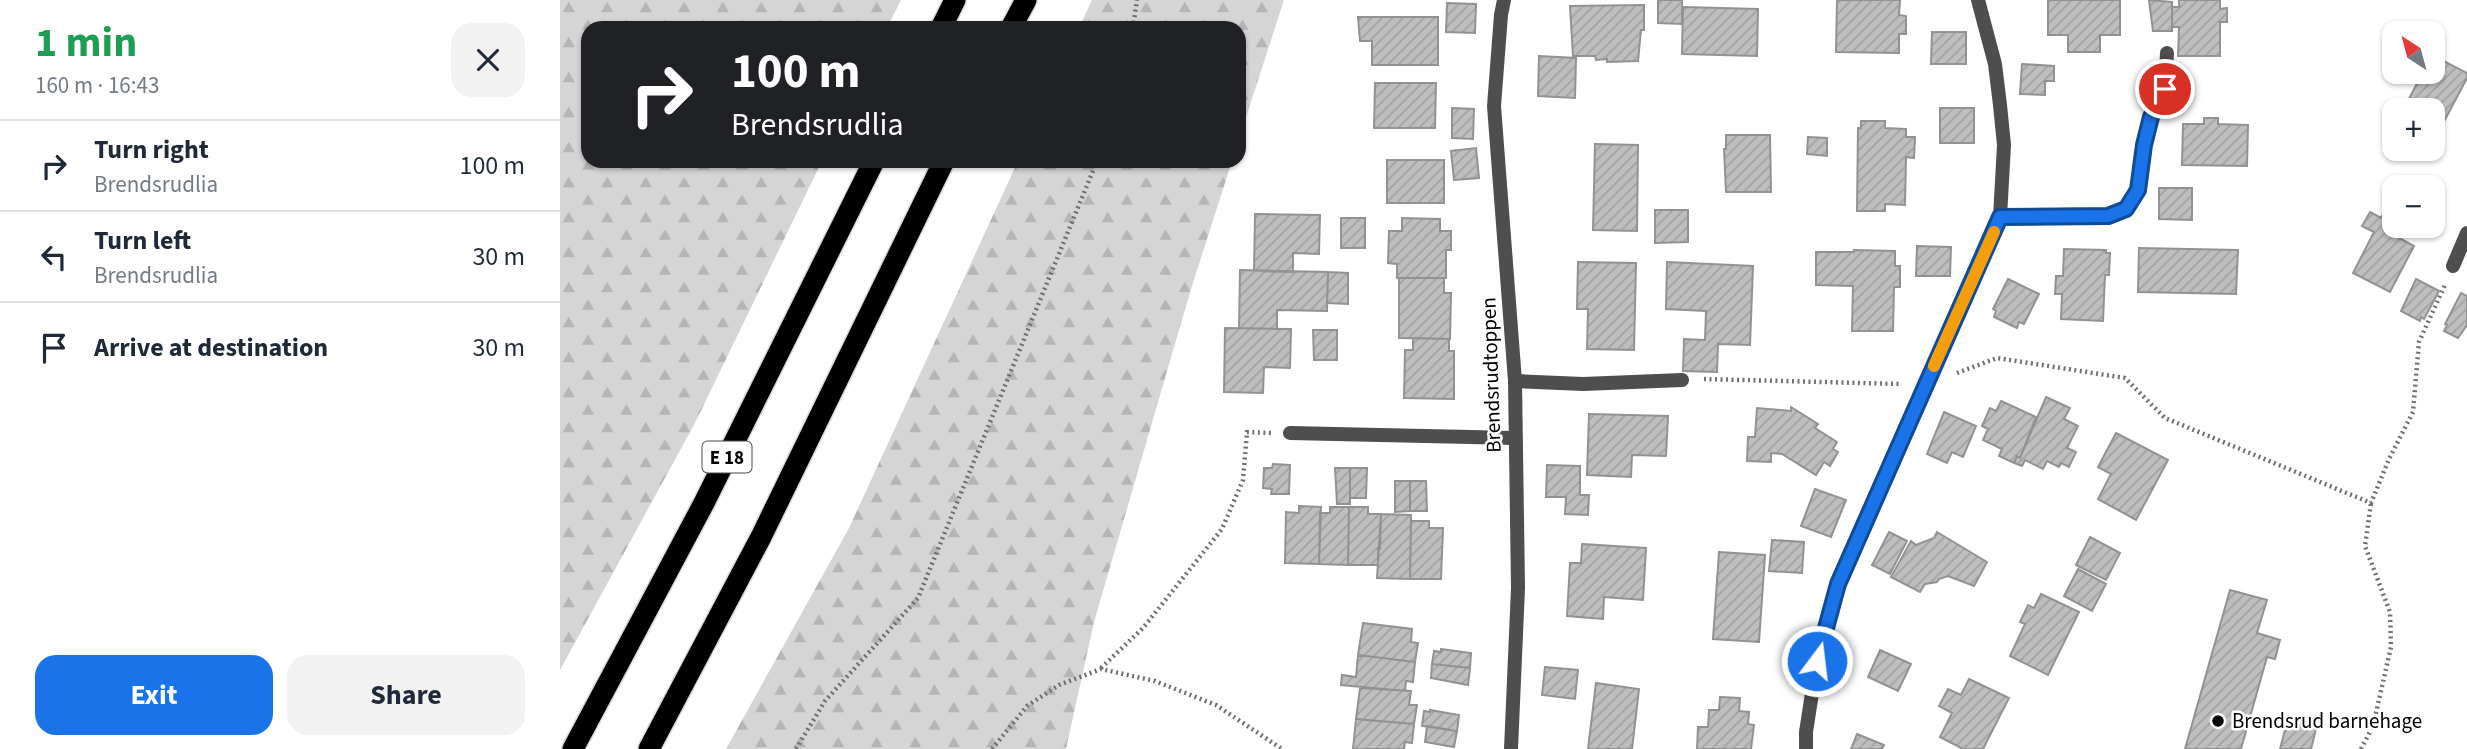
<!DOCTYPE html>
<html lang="en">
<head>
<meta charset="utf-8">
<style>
  :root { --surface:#fff; --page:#f2f2f3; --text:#1f2937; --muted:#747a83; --line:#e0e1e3; --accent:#1a73e8 }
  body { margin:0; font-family:"Source Sans 3",sans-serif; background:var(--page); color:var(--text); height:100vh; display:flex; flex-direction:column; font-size:26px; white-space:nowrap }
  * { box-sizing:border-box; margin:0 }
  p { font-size:23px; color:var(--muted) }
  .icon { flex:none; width:38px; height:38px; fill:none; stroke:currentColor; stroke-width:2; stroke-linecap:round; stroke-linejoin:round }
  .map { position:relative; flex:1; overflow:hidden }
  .panel { display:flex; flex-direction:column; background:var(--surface); width:560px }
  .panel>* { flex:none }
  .top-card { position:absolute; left:21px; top:21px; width:665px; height:147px; border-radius:21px; box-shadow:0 2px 5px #0004; background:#202124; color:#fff; overflow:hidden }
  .needle { width:46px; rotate:324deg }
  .buttons { position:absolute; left:1822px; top:21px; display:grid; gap:14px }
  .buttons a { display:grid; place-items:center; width:63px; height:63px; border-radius:14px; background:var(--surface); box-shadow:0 2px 5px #0004; font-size:35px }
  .pin { position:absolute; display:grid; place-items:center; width:60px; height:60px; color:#fff; margin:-30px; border:4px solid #fff; border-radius:50%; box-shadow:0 2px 7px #0007 }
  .me { position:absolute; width:77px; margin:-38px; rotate:15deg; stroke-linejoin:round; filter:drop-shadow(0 0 5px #0008) }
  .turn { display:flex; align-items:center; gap:24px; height:147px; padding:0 35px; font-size:32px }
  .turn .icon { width:91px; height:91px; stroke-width:2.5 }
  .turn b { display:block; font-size:49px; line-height:60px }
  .round { display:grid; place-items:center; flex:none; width:74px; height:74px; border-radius:21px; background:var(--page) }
  .headline { display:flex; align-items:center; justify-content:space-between; height:119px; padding:0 35px }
  h1 { font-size:42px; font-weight:700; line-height:52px; color:#1e9e55 }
  .primary-button { display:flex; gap:14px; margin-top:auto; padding:14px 35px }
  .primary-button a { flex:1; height:80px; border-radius:21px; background:var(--accent); color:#fff; font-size:28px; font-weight:700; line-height:80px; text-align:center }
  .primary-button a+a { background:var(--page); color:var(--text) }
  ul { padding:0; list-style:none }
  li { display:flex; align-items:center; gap:21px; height:91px; padding:0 35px; border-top:2px solid var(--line) }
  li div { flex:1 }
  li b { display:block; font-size:26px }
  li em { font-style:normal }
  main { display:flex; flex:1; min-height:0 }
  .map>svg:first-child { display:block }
  .forest { fill:url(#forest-firs) }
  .building { fill:url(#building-hatch); stroke:#929292; stroke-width:2 }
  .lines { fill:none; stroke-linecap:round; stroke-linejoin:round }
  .motorway-casing { stroke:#dbdbdb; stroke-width:24 }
  .path { stroke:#707070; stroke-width:4.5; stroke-dasharray:2 3.5; stroke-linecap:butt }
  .service { stroke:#4e4e4e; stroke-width:14 }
  .minor { stroke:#4e4e4e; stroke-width:14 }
  .motorway { stroke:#000; stroke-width:21 }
  .route-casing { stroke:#114b97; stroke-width:18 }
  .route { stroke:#1a73e8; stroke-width:12 }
  .slow { stroke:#f59e0b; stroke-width:12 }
  .poi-dot { fill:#000; stroke:#fff; stroke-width:2.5 }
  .labels { text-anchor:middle; stroke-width:5; stroke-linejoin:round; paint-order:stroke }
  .shield { fill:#fff; stroke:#4c4c4c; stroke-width:2 }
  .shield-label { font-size:19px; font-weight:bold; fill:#000 }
  .street-label { font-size:21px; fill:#000; stroke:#fff }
  .poi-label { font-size:21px; fill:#000; stroke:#fff; text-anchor:start }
</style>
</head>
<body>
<main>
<section class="panel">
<div class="headline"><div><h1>1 min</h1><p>160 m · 16:43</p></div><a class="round"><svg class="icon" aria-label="close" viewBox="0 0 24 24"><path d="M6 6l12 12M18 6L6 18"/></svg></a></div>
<ul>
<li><svg class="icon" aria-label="right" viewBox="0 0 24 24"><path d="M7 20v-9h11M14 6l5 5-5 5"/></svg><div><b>Turn right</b><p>Brendsrudlia</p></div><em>100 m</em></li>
<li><svg class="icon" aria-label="left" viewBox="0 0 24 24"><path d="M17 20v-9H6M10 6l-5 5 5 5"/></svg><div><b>Turn left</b><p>Brendsrudlia</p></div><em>30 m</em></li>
<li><svg class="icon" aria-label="arrive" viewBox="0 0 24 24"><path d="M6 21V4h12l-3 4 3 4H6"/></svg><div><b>Arrive at destination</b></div><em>30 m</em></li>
</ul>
<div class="primary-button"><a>Exit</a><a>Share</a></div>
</section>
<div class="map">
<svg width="1907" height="749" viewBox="0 0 1907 749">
  <defs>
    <pattern id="forest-firs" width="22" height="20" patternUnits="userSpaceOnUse" patternTransform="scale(1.75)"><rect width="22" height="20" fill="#d5d5d5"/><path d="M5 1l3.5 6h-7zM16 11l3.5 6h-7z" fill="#b5b5b5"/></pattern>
    <pattern id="building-hatch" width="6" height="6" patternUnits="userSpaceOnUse" patternTransform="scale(1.75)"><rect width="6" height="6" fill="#bebebe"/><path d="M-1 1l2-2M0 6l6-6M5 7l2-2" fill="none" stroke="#a2a2a2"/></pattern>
  </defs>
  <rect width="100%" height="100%" fill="#fff"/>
  <!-- forest -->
  <path class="forest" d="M0,0H341L327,28H28V161H262L135,423L0,670Z
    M532,0H724L679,139V28H519Z
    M458,161H672L631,289L534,622L506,749H166L289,528Z"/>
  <!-- building -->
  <path class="building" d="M1098,0H1122V24L1098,23Z
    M1277,0H1340L1339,15L1346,16V34H1339V53L1276,52Z
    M1488,0H1560V35H1540V52H1508V35H1488Z
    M1589,0L1612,2V31H1593Z
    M1619,0H1660V9L1667,8V22H1660V56H1618L1619,27H1612V7H1619Z
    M887,3L916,4L915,33L886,32Z
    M1084,5V30H1081L1078,61L1047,62V59L1036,60L1035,56H1013L1010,6Z
    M1123,7L1198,9L1197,56L1122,54Z
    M798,17H878V65H812V41H800Z
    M1372,32H1406V64H1371Z
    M1872,55L1907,73V78L1878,133L1872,130V110H1843L1863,72H1872Z
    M979,56L1016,58L1015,98L978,96Z
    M1462,64L1494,66V81H1485V95L1460,94Z
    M815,83H876L875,128H814Z
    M892,108L914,109L913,139L892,138Z
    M1380,108H1414V143H1380Z
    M1644,118H1658V124L1688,125L1687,166L1622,165L1623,124H1644Z
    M1301,121H1325V128L1346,129V137H1355L1354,158L1346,157L1345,205L1325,204V211H1297L1298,128H1301Z
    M1166,135H1210L1211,192H1166L1164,149H1166Z
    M1248,137L1267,138V156L1247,154Z
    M1035,144L1078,145L1077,231L1033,230Z
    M916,148L919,178L894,180L891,151Z
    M827,160H884V203H827Z
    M1599,188H1632V220L1599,219Z
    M1095,210H1128V242L1095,243Z
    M1810,212L1821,218L1823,214L1834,220V226H1846L1839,238L1854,246L1830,292L1793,273L1814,232L1802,226Z
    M695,214L760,215L759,254L733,253V272L694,271Z
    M781,218H805V248H781Z
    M842,218L880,219V231H891V250H886V278H837V264L828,263L829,231H842Z
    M1357,246L1391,247L1390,276H1356Z
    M1579,248L1678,250L1676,294L1578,292Z
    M1504,249L1546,250V253H1550L1549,275H1545L1543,321L1501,319L1502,294H1495L1496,276H1503Z
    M1294,250L1335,251V266H1340V287H1334L1333,331H1292L1293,286L1256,285V252H1294Z
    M1018,262L1076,263L1074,350L1027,349L1028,309H1017Z
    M1107,262L1193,266L1190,345L1158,344L1157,372L1123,371L1124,339L1145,340L1146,311L1106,309Z
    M680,270L768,272L767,311L717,310V329L679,328Z
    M768,272L788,273V304L767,303Z
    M839,278H884V293H891L890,339L839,338Z
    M1448,279L1479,294L1464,324L1459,322L1457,328L1434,317L1436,311L1433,309Z
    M1856,279L1879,291L1864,319L1861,317L1860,321L1841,311Z
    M1901,293L1907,296V325L1898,338L1884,331L1887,325L1885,324Z
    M665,328L731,329L730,368L704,367L703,393L664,392Z
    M753,330H777V360H754Z
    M853,338L889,339V351H894V399L844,398L845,350H853Z
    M1486,397L1510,408L1504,419L1518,426L1507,448L1516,452L1509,467L1501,463L1499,467L1487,461L1483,469L1465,460L1462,466L1454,463L1457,456L1460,458Z
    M1441,401L1476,417L1460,458L1457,456L1454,463L1439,456L1442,449L1423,440L1428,429L1422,426L1430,408L1436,411Z
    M1231,407L1258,424L1255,428L1277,442L1273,449L1278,452L1270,466L1264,462L1256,475L1222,454L1211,453V462L1187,461L1188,437H1195L1197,408L1231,411Z
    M1384,412L1416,426L1403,457L1392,452L1387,463L1367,454Z
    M1029,414L1108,416L1106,456L1072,455L1071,477L1027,475Z
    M1556,433L1608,460L1576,520L1538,499L1551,474L1538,467Z
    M713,464L730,465L729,494H711L712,489L703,488L704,468H712Z
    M987,465L1020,466V495H1029L1028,515L1005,514L1006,497H986Z
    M775,468H790V504H777Z
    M790,468H807L806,498H790Z
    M835,481H850V511L835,512Z
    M850,481H866L867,511H850Z
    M1255,489L1286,500L1271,537L1241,526Z
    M739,506L761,507L759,564L725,563L726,512L739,513Z
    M770,507H789L788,565L759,564L760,513H770Z
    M789,507H808V514H821L820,549H818V565H788Z
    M821,514L851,515L850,579L817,578Z
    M851,521H869V528H883L881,579H850Z
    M1329,532L1347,541L1330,574L1312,565Z
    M1377,532L1427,562L1414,586L1388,576L1379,579L1377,582L1365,584L1360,592L1331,577L1351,541L1356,545L1374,538Z
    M1530,537L1560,553L1546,580L1516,565Z
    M1212,540L1244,542L1242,573L1209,571Z
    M1022,544L1086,548L1083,600L1044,597L1043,619L1007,616L1010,563H1021Z
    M1159,552L1205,555L1199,642L1153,639Z
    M1518,569L1546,584L1532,611L1504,596Z
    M1670,590L1707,600L1697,633L1720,640L1715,659L1707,657L1681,749H1625Z
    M1481,594L1519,612L1488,675L1450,656L1465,624L1460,622L1468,605L1474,608Z
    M803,623L852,629L851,642L858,643L855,662L798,655Z
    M881,649L911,653L910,668L872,664L874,651L881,652Z
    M1320,650L1351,664L1338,691L1308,677Z
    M798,655L855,662L853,682L846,681L845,691L781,685L782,675L796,677Z
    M872,664L910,668L908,685L871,678Z
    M985,667L1018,670L1015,699L982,695Z
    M1409,679L1449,698L1423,749H1403L1380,737L1392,713L1379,706L1388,689L1401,695Z
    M1036,683L1079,689L1072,749H1028Z
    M800,688L851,691L849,705H857L854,724L796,719Z
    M1160,697L1180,698L1179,711L1189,712L1188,724L1194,725L1191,749H1137L1138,727H1148L1149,710H1159Z
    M870,710L899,715L897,731L862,726L864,711L870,712Z
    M796,719L854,724L852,743L845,742L844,749H793Z
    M1727,722L1756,729L1751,749H1720Z
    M867,726L897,731L894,747L865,742Z
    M1297,734L1324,745L1322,749H1291Z"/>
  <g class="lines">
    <!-- motorway casing -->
    <g class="motorway-casing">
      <path id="motorway" d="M381,28L395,0
        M451,28L466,0
        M13,749L144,503L314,161
        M89,749L201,537L384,161"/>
    </g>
    <!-- path -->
    <path class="path" d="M573,28L577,0
      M1397,373L1437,358L1565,378L1605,418L1811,503L1829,459L1853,412L1859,342L1885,285
      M1144,379L1342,384
      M541,668L583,628L662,529L683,480L687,432L711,433
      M236,749L265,701L358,598L537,161
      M432,749L467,706L499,685L541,669L595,681L656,705L722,749
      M1801,749L1813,726L1831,647L1830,612L1805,546L1811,503"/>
    <!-- service -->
    <path class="service" d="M1440,217L1548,216L1566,209L1578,190L1584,145L1591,117L1605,89L1607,53
      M955,381L1023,384L1122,380
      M730,433L955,438"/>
    <!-- minor -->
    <path class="minor" d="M944,0L941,15L934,106L955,381L958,588L951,749
      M1893,266L1907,233
      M1246,749V732L1257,661L1278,584L1440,217L1444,145L1440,105L1435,64L1418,0"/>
    <!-- motorway -->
    <use href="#motorway" class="motorway"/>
  </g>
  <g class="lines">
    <!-- route casing -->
    <g class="route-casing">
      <path id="route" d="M1257,661L1278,584L1440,217L1548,216L1566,209L1578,190L1584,145L1591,117L1605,89"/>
    </g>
    <!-- route -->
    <use href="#route" class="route"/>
    <!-- slow -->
    <path class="slow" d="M1374,366L1434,232"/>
  </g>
  <!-- markers -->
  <circle class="poi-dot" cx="1658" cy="721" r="7"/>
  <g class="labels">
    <!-- shield labels -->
    <rect class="shield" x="142.5" y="441.5" width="49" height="31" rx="5"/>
    <g class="shield-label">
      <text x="167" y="464">E 18</text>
    </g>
    <!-- street labels -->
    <g class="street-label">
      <text transform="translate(931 375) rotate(-92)" y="7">Brendsrudtoppen</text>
    </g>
    <!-- poi labels -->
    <g class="poi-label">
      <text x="1672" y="728">Brendsrud barnehage</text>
    </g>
  </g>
</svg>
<div class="buttons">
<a><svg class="needle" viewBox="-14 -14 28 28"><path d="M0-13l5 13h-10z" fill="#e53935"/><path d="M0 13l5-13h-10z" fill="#747a83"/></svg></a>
<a>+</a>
<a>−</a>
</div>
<div class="pin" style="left:1605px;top:89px;background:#d93025"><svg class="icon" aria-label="arrive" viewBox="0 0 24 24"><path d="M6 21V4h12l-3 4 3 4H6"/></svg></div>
<svg class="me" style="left:1257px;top:661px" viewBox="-20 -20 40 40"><circle r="17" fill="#1a73e8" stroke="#fff" stroke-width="3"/><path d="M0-11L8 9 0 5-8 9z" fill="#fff"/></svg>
<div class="top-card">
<div class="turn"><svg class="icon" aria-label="right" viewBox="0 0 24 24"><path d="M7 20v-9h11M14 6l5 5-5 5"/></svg><div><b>100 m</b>Brendsrudlia</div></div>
</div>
</div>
</main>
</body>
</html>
